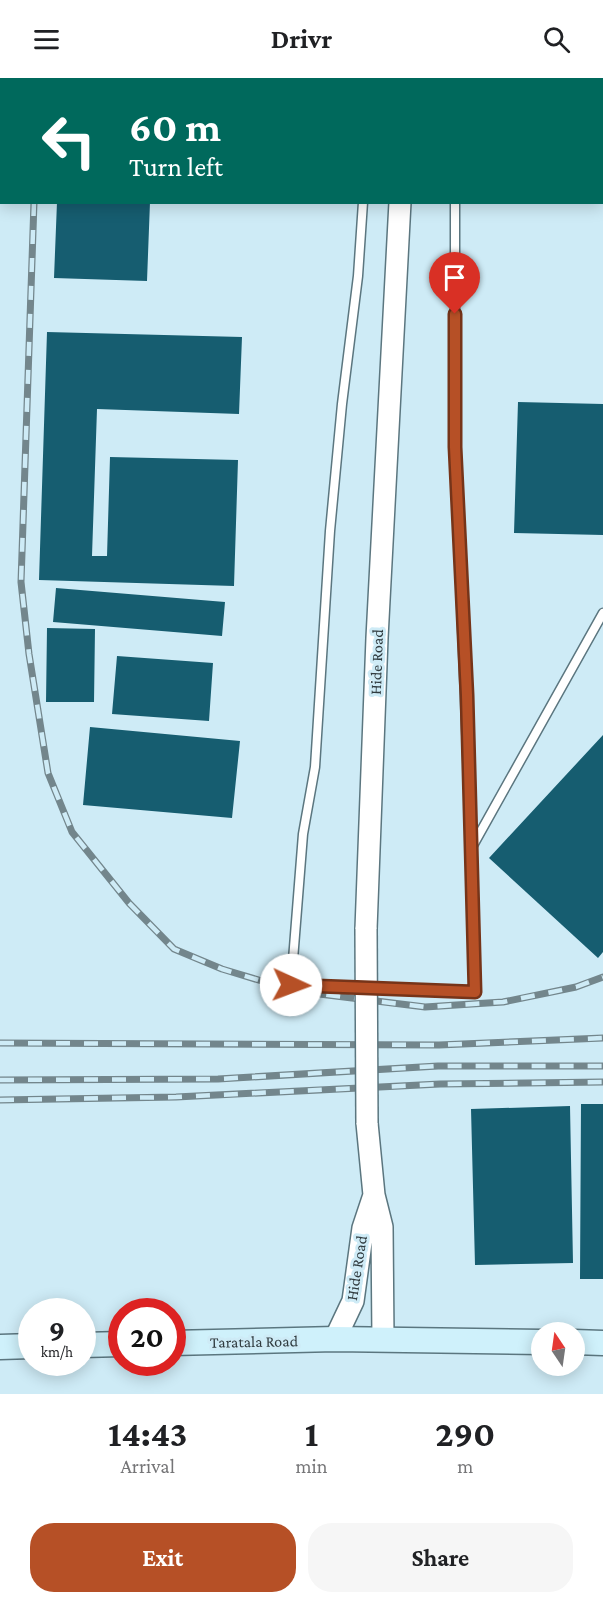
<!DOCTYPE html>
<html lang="en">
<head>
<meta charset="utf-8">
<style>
  :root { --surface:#fff; --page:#f6f6f6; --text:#202124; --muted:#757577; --accent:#b65026 }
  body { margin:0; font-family:"Crimson Pro",serif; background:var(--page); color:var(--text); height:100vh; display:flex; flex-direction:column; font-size:22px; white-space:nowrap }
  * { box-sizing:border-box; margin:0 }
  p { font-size:20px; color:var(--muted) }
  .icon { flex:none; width:33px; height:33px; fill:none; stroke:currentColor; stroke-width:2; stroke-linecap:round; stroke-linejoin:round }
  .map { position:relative; height:1316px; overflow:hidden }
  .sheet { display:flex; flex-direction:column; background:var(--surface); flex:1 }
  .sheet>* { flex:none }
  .guide { position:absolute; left:0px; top:0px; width:603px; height:126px; box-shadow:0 3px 15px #0003; background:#00695c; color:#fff; overflow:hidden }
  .needle { width:39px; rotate:347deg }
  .buttons { position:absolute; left:531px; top:1244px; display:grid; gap:12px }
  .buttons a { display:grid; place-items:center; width:54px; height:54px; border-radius:50%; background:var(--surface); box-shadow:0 3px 15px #0003; font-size:30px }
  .speed { position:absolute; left:18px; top:1220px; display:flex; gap:12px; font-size:30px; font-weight:700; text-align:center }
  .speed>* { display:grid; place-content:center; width:78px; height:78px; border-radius:50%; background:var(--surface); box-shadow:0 3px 15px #0003; line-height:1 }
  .speed small { font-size:15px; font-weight:400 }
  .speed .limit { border:9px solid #d22; background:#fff; color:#111 }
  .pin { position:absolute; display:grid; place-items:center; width:51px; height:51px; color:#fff; margin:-62px -26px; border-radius:50% 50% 50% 0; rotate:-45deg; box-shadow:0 0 6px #0007 }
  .pin .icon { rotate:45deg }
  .me { position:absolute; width:66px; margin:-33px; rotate:92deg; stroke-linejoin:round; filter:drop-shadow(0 0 4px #0008) }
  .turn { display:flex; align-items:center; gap:21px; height:126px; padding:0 30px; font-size:27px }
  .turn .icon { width:78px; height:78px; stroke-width:2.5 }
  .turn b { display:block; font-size:42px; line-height:51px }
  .eta { display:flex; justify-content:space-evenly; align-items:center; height:102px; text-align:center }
  .eta b { font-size:36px; font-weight:700; line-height:42px }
  .action { display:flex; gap:12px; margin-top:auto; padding:12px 30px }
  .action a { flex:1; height:69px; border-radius:24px; background:var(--accent); color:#fff; font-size:24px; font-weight:700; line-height:69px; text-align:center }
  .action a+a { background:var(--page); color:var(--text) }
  header { display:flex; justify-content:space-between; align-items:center; height:78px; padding:0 30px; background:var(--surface); font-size:27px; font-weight:700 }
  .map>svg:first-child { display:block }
  .building { fill:#165d70 }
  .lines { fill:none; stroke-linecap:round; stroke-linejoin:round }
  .service-casing { stroke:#5b767f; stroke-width:11 }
  .tertiary-casing { stroke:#5b767f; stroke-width:24 }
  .secondary-casing { stroke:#5b767f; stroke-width:27 }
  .service { stroke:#fff; stroke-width:8 }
  .tertiary { stroke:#fff; stroke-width:21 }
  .secondary { stroke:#cff1fb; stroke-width:24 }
  .rail-casing { stroke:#73868c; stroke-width:7 }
  .rail { stroke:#ceebf6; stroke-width:4.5; stroke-dasharray:14; stroke-linecap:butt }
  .tertiary-bridge-casing { stroke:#5b767f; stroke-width:24; stroke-linecap:butt }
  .tertiary-bridge { stroke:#fff; stroke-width:21 }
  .route-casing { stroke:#763419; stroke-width:15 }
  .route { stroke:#b65026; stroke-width:10 }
  .labels { text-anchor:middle; stroke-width:6; stroke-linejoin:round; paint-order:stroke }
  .street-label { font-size:16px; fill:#303b3f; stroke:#ceebf6 }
</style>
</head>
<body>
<header><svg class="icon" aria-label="menu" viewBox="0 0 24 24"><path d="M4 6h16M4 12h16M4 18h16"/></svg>Drivr<svg class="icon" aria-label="search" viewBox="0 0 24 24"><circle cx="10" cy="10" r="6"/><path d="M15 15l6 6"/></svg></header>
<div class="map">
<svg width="603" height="1316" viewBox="0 0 603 1316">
  <rect width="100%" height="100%" fill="#ceebf6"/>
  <!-- building -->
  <path class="building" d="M57,124H150L147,203L54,200Z
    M47,254L242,259L239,336L97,331L92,478H107L110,379L238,382L234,508L39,502Z
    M518,324L603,326V457L514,455Z
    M56,510L225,524L222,558L53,544Z
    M47,550L95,551L94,624H46Z
    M117,578L213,585L209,643L112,636Z
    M90,649L240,663L232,740L83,727Z
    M603,657V874L598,880L489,780Z
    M581,1026H603V1201H580Z
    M570,1028L573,1185L475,1187L471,1031Z"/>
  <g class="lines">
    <!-- service casing -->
    <g class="service-casing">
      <path id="service" d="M454,0V2
        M372,2V0
        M363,124L358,198L342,326L330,453L315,689L303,756L291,907L475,914L471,771L603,535
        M455,124V369L471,771"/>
    </g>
    <!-- tertiary casing -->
    <g class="tertiary-casing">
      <path id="tertiary" d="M407,2V0
        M366,851L377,560L400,124
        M367,1045L374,1117L382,1149L383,1261
        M335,1261L353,1223L363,1150L374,1117"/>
    </g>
    <!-- secondary casing -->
    <g class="secondary-casing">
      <path id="secondary" d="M574,1264L603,1265
        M172,1265L335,1261L542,1264
        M82,1267L122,1266
        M0,1269L32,1268"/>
    </g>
    <!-- service -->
    <use href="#service" class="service"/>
    <!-- tertiary -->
    <use href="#tertiary" class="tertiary"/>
    <!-- secondary -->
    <use href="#secondary" class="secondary"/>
    <!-- rail casing -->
    <g class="rail-casing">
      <path id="rail" d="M39,2V0
        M34,124L21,504L29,576L48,695L72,754L129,825L174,871L222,891L295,913L425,929L503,924L576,909L603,899
        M0,965L439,967L603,960
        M0,1002L218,1001L438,988H603
        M0,1022L176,1019L440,1006L603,1004"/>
    </g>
    <!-- rail -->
    <use href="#rail" class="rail"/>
    <!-- tertiary-bridge casing -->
    <g class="tertiary-bridge-casing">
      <path id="tertiary-bridge" d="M366,851L367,1045"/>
    </g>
    <!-- tertiary-bridge -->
    <use href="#tertiary-bridge" class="tertiary-bridge"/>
  </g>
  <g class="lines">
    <!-- route casing -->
    <g class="route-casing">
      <path id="route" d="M291,907L475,914L467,617L455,369V236"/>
    </g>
    <!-- route -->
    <use href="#route" class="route"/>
  </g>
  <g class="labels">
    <!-- street labels -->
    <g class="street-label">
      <text transform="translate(376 584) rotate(-88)" y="6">Hide Road</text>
      <text transform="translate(356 1190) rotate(-81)" y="6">Hide Road</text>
      <text transform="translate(254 1263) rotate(-1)" y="6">Taratala Road</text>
    </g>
  </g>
</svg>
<div class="buttons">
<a><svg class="needle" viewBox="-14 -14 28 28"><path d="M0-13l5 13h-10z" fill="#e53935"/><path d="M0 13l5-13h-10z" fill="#757577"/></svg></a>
</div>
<div class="speed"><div>9<small>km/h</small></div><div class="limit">20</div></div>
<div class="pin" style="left:455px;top:236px;background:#d93025"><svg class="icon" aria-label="arrive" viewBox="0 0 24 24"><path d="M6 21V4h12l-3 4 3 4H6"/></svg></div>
<svg class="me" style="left:291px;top:907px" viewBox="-20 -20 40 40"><circle r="19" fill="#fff"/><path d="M0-13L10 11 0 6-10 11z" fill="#b65026"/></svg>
<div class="guide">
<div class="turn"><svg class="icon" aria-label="left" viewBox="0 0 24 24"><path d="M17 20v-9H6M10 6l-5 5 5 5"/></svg><div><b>60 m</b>Turn left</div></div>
</div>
</div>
<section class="sheet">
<div class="eta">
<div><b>14:43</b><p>Arrival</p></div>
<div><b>1</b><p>min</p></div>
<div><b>290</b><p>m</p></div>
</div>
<div class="action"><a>Exit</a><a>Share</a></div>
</section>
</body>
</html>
